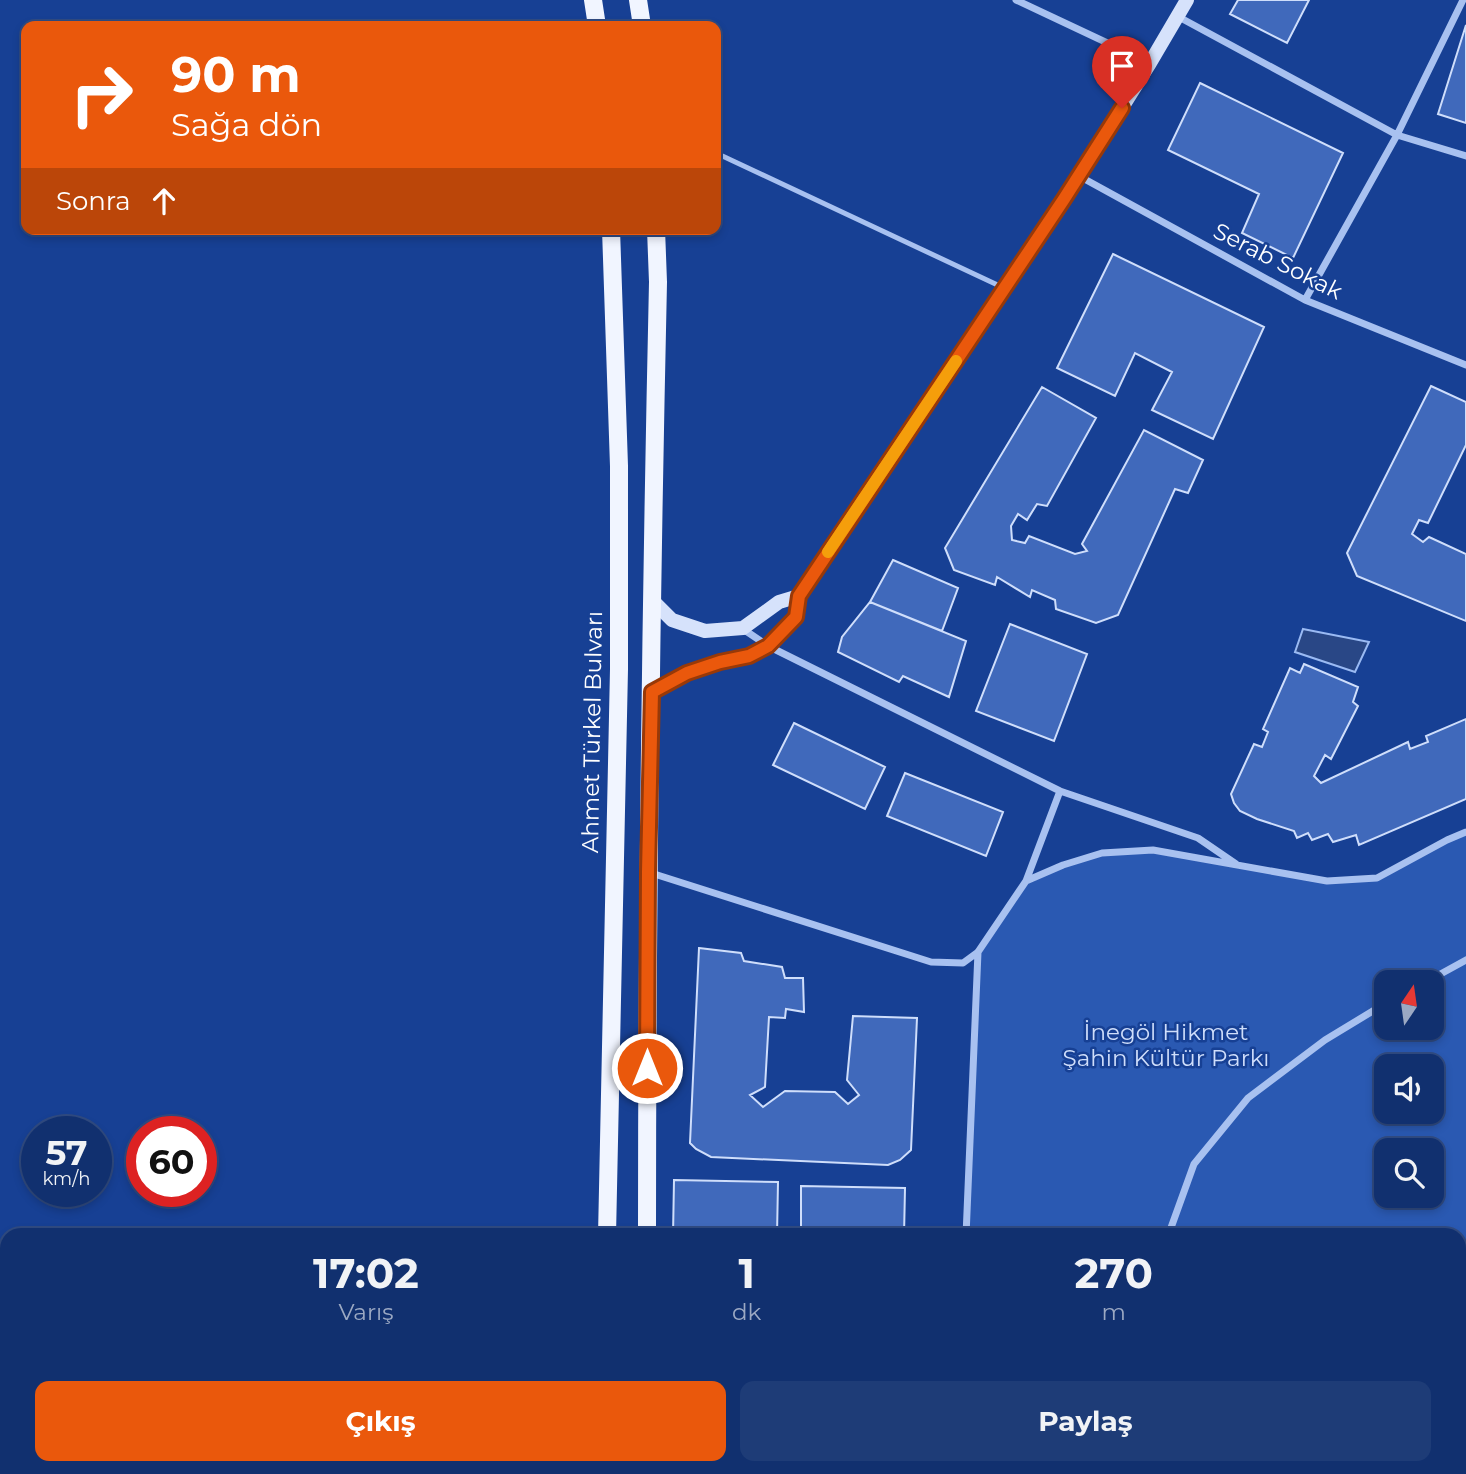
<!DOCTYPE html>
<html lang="tr">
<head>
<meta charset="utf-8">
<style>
  :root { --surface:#11306f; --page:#1e3c77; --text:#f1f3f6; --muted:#9ca9c3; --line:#304b82; --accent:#ea580c }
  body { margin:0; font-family:Montserrat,sans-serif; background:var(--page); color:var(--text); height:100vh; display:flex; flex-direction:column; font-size:26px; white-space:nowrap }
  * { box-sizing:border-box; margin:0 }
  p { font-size:23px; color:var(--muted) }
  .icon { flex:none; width:38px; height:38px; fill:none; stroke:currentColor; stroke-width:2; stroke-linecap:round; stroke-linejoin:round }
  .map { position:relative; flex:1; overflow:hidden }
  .details { position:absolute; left:0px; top:1228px; width:1466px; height:247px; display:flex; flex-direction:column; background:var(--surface); border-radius:21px 21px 0 0; box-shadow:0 4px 10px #0003,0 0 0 2px var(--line) }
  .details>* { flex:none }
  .hud { position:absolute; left:21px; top:21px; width:700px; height:214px; border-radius:14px; box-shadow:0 4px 10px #0003,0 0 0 2px var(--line); background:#ea580c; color:#fff; overflow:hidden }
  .needle { width:46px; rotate:13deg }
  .fabs { position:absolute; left:1374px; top:970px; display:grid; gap:14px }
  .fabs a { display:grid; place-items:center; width:70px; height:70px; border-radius:14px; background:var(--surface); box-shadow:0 4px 10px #0003,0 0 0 2px var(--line); font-size:35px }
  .speed { position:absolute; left:21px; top:1116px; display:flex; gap:14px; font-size:35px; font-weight:700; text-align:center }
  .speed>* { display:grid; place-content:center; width:91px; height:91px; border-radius:50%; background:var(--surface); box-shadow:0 4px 10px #0003,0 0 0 2px var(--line); line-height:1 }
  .speed small { font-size:18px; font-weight:400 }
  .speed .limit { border:10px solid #d22; background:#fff; color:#111 }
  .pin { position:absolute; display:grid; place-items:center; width:60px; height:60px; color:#fff; margin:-72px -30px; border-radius:50% 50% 50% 0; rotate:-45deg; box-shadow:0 0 7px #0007 }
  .pin .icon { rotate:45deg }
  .me { position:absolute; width:77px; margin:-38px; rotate:0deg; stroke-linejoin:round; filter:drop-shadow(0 0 5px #0008) }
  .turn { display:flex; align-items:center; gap:24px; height:147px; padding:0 35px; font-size:32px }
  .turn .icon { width:91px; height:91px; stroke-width:2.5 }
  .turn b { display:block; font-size:49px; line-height:60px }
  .then { display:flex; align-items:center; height:66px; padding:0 35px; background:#0003; gap:14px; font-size:26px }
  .eta { display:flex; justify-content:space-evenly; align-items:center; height:119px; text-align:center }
  .eta b { font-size:42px; font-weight:700; line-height:49px }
  .action { display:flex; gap:14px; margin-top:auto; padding:14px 35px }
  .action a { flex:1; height:80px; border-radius:14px; background:var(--accent); color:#fff; font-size:28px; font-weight:700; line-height:80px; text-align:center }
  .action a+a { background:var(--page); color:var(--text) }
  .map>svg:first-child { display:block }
  .green { fill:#2a59b2; fill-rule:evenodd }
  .water { fill:#294786; stroke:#9abaf3; stroke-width:2 }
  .building { fill:#4069bb; stroke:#cfdefb; stroke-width:2 }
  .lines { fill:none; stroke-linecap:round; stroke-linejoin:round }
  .lane { stroke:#a8c1f0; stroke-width:5 }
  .street { stroke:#a8c1f0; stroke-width:7 }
  .secondary { stroke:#d6e2fb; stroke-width:14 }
  .primary { stroke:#f1f5ff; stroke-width:18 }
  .route-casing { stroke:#983908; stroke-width:18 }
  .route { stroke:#ea580c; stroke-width:12 }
  .slow { stroke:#f59e0b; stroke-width:12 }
  .labels { text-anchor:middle; stroke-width:5; stroke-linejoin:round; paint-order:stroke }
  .street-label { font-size:23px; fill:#fff; stroke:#174094 }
  .park-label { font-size:23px; fill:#cfdefb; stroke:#174094 }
</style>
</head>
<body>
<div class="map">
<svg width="1466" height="1474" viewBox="0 0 1466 1474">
  <rect width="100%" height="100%" fill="#174094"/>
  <!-- green -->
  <path class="green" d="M1466,832V1474H921L923,1468H1460V1236L966,1235L978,952L1026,881L1102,853L1153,850L1327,881L1377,878ZM1386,982H1432V1027H1386ZM1386,1066H1432V1111H1386ZM1386,1150H1432V1195H1386Z"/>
  <!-- water -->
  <path class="water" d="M1303,629L1369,642L1355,672L1295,652Z"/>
  <!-- building -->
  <path class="building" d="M1238,0H1309L1287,43L1230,14Z
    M1466,25V123L1438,114Z
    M1200,83L1343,153L1293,258L1242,233L1259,194L1168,150Z
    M1113,254L1264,327L1213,439L1152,410L1172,372L1135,353L1115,396L1057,368Z
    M1431,386L1466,402V445L1428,523L1419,520L1412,534L1423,542L1429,537L1466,554V621L1357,576L1347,553Z
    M1042,387L1096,418L1047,506L1037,504L1027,520L1018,514L1011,526L1012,540L1025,543L1029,536L1075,554L1087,551L1082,544L1144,430L1203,460L1188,493L1175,489L1118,615L1096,623L1056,609L1055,600L1032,590L1030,597L997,577L995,585L954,570L945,548Z
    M893,560L958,588L942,631L870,602Z
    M870,602L966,641L949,697L903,676L899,682L838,652L842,637Z
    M1010,624L1087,654L1054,741L976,711Z
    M1304,664L1358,687L1353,702L1358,706L1331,759L1325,755L1314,776L1321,783L1408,742L1410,749L1428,742L1426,736L1466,719V799L1359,845L1356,835L1333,842L1328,834L1312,840L1308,833L1297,838L1294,831L1257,819L1240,811L1234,803L1231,794L1254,744L1262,747L1268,732L1263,729L1290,668L1300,673Z
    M794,723L885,767L865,809L773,765Z
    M905,773L1003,812L986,856L887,816Z
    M699,948L741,953L744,961L782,967L785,978H803L804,1012L786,1009L785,1018L769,1017L765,1087L750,1095L763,1107L785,1091L835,1092L848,1104L859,1095L847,1080L853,1016L917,1018L911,1150L900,1160L888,1165L711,1157L696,1149L690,1143Z
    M674,1180L778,1182L777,1236H673Z
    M801,1186L905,1188L904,1236H801Z
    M672,1468H743V1474H672Z
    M775,1468H846V1474H775Z"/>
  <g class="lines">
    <!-- lane -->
    <path class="lane" d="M716,153L1004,288"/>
    <!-- street -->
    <path class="street" d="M1016,0L1150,63
      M1177,16L1397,135L1466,156
      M1079,176L1305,300L1466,365
      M1305,300L1397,135L1463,0
      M743,629L768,646L1060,791L1198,838L1236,864
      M648,872L931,962L963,963L978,952L1026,881L1063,865L1102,853L1153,850L1327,881L1377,878L1447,840L1466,832
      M1026,881L1060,791
      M1426,982L1466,960
      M966,1236L978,952
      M1168,1236L1194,1164L1248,1098L1325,1040L1386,1003
      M1460,1343L1466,1333
      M1285,1468L1300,1474
      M921,1474L923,1468
      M1120,1474L1121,1468
      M1406,1474L1407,1468"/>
    <!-- secondary -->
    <path class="secondary" d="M651,599L672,620L705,631L743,628L779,602L799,596
      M651,692L686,673L720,661L749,656L768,646L796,617L799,596L1079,176L1150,63L1187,0"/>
    <!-- primary -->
    <path class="primary" d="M593,0L597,26
      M638,0L642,26
      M607,1236L619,669V466L611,229
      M647,1236C647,917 651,600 658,282L656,229
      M602,1474V1468
      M646,1474V1468"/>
  </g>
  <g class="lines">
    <!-- route casing -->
    <g class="route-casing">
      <path id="route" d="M647,1068L648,872L652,692L687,673L720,662L749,656L768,646L796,617L799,596L1064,199L1122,108"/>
    </g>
    <!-- route -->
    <use href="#route" class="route"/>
    <!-- slow -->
    <path class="slow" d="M828,552L956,361"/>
  </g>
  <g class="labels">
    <!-- street labels -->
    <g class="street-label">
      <text transform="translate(1278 261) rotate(27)" y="8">Serab Sokak</text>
      <text transform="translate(592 732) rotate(-89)" y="8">Ahmet Türkel Bulvarı</text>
    </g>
    <!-- park labels -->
    <g class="park-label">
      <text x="1166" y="1040">İnegöl Hikmet<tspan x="1166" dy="26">Şahin Kültür Parkı</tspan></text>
    </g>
  </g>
</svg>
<div class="fabs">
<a><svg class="needle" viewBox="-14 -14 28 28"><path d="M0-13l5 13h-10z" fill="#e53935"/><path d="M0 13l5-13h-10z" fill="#9ca9c3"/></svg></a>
<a><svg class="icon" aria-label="sound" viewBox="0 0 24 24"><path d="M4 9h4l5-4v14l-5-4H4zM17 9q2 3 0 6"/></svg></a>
<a><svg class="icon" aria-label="search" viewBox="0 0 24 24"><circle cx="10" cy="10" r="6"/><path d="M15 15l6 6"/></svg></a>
</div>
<div class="speed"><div>57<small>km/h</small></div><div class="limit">60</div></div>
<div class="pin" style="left:1122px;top:108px;background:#d93025"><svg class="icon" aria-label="arrive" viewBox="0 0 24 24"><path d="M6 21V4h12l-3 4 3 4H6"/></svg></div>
<svg class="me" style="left:647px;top:1068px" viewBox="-20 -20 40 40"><circle r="17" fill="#ea580c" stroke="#fff" stroke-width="3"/><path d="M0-11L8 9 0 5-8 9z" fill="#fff"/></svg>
<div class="hud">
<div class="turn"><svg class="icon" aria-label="right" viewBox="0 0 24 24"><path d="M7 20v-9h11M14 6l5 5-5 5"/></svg><div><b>90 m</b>Sağa dön</div></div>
<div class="then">Sonra<svg class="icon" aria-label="ahead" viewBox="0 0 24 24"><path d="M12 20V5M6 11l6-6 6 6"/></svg></div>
</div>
<section class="details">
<div class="eta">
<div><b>17:02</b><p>Varış</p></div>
<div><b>1</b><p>dk</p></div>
<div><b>270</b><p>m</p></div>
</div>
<div class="action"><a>Çıkış</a><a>Paylaş</a></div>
</section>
</div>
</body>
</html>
